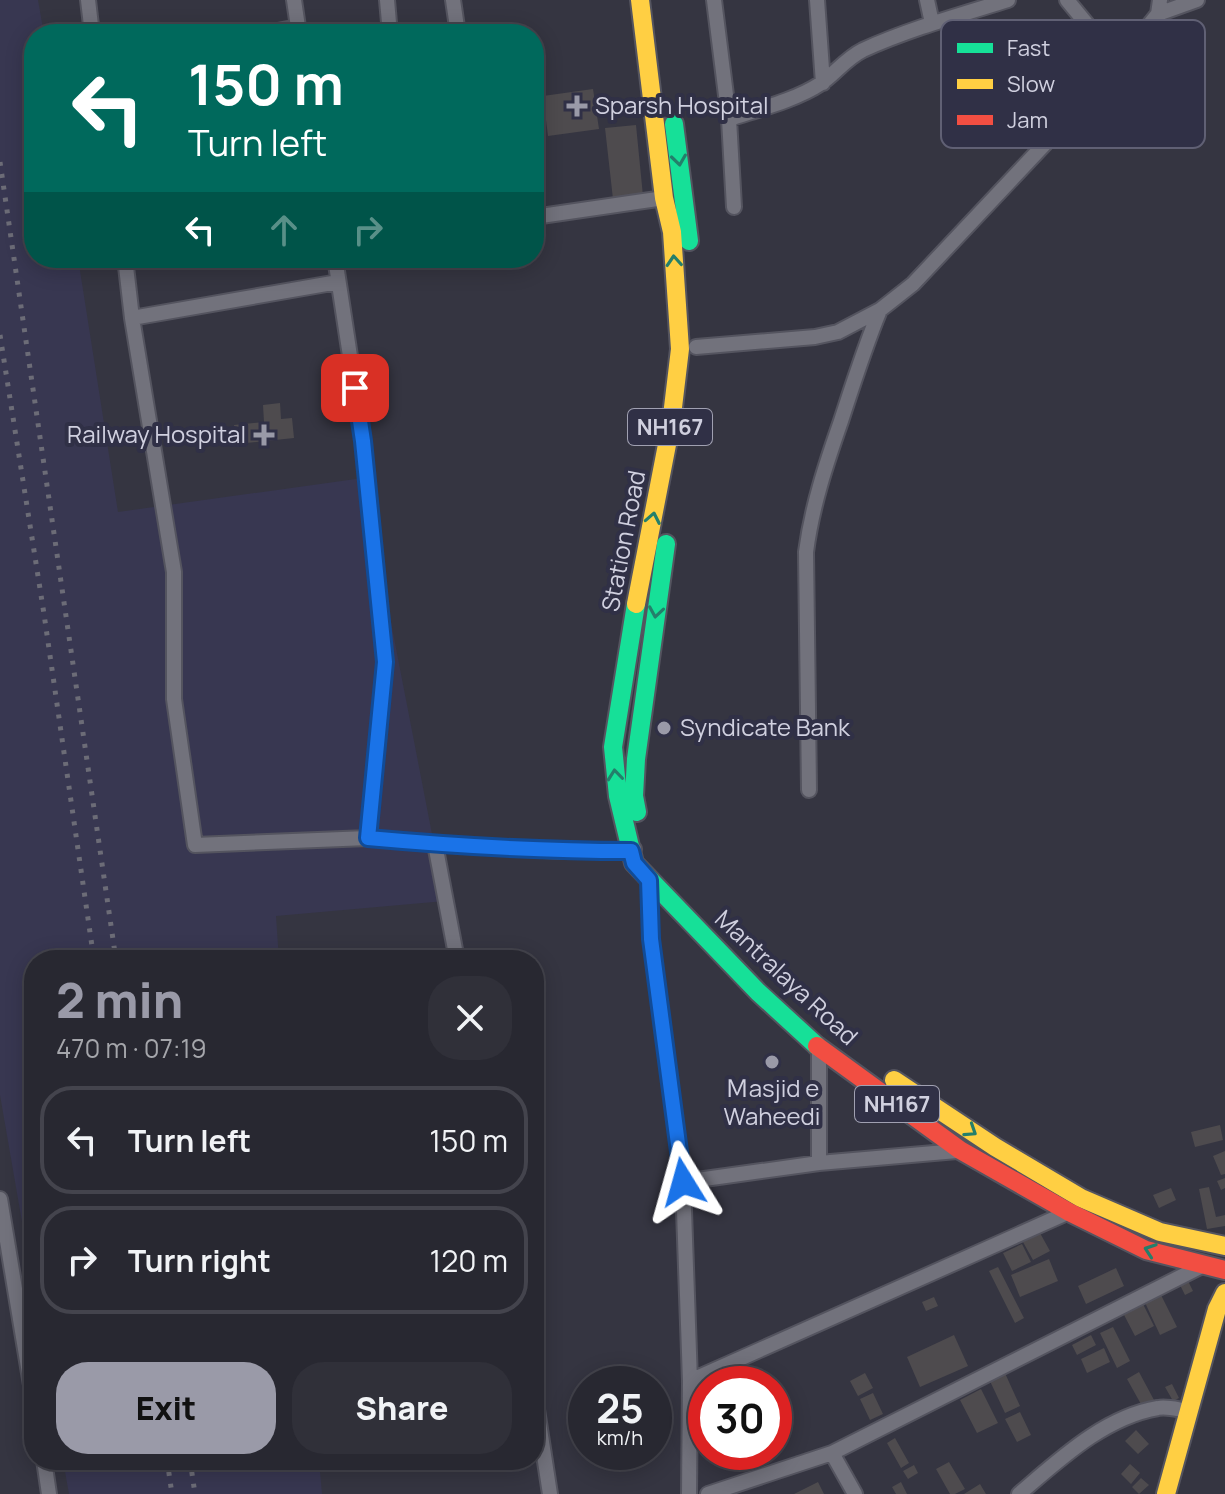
<!DOCTYPE html>
<html lang="en">
<head>
<meta charset="utf-8">
<style>
  :root { --surface:#282831; --page:#303039; --text:#f1f3f6; --muted:#a5a6ab; --line:#44444d; --accent:#9a9aa8 }
  body { margin:0; font-family:Manrope,"Noto Sans SC",sans-serif; background:var(--page); color:var(--text); height:100vh; display:flex; flex-direction:column; font-size:30px; white-space:nowrap }
  * { box-sizing:border-box; margin:0 }
  p { font-size:26px; color:var(--muted) }
  .icon { flex:none; width:44px; height:44px; fill:none; stroke:currentColor; stroke-width:2; stroke-linecap:round; stroke-linejoin:round }
  .map { position:relative; flex:1; overflow:hidden }
  .drawer { position:absolute; left:24px; top:950px; width:520px; height:520px; display:flex; flex-direction:column; background:var(--surface); border-radius:32px; box-shadow:0 4px 20px #0003,0 0 0 2px var(--line) }
  .drawer>* { flex:none }
  .top-card { position:absolute; left:24px; top:24px; width:520px; height:244px; border-radius:32px; box-shadow:0 4px 20px #0003,0 0 0 2px var(--line); background:#00695c; color:#fff; overflow:hidden }
  .speed { position:absolute; left:568px; top:1366px; display:flex; gap:16px; font-size:40px; font-weight:700; text-align:center }
  .speed>* { display:grid; place-content:center; width:104px; height:104px; border-radius:50%; background:var(--surface); box-shadow:0 4px 20px #0003,0 0 0 2px var(--line); line-height:1 }
  .speed small { font-size:20px; font-weight:400 }
  .speed .limit { border:12px solid #d22; background:#fff; color:#111 }
  .pin { position:absolute; display:grid; place-items:center; width:68px; height:68px; color:#fff; margin:-34px; border-radius:16px; box-shadow:0 4px 12px #0006 }
  .me { position:absolute; width:88px; margin:-44px; rotate:352deg; stroke-linejoin:round; filter:drop-shadow(0 0 6px #0008) }
  .turn { display:flex; align-items:center; gap:28px; height:168px; padding:0 32px; font-size:36px }
  .turn .icon { width:104px; height:104px; stroke-width:2.5 }
  .turn b { display:block; font-size:56px; line-height:68px }
  .lanes { display:flex; align-items:center; height:76px; padding:0 32px; background:#0003; justify-content:center; gap:40px; direction:ltr }
  .lanes .off { opacity:.35 }
  .round { display:grid; place-items:center; flex:none; width:84px; height:84px; border-radius:32px; background:var(--page) }
  .overview { display:flex; align-items:center; justify-content:space-between; height:136px; padding:0 32px }
  h1 { font-size:48px; font-weight:800; line-height:60px; color:var(--accent) }
  .action { display:flex; gap:16px; margin-top:auto; padding:16px 32px }
  .action a { flex:1; height:92px; border-radius:32px; background:var(--accent); color:#111; font-size:32px; font-weight:800; line-height:92px; text-align:center }
  .action a+a { background:var(--page); color:var(--text) }
  ul { padding:0; list-style:none }
  li { display:flex; align-items:center; gap:24px; height:108px; margin:0 16px 12px; padding:0 16px; border:4px solid var(--line); border-radius:32px }
  li div { flex:1 }
  li b { display:block; font-size:30px }
  li em { font-style:normal }
  .map>svg:first-child { display:block }
  .built { fill:#383751 }
  .building { fill:#4e4b4e }
  .lines { fill:none; stroke-linecap:round; stroke-linejoin:round }
  .street-casing { stroke:#54545f; stroke-width:18 }
  .fast-casing { stroke:#54545f; stroke-width:22 }
  .slow-casing { stroke:#54545f; stroke-width:22 }
  .jam-casing { stroke:#54545f; stroke-width:22 }
  .street { stroke:#72727c; stroke-width:14 }
  .fast { stroke:#16e098; stroke-width:18 }
  .slow { stroke:#ffcf43; stroke-width:18 }
  .jam { stroke:#f24e42; stroke-width:18 }
  .rail { stroke:#6c6c77; stroke-width:5; stroke-dasharray:4 8; stroke-linecap:butt }
  .oneway { stroke:#247f6b }
  .route-casing { stroke:#114b97; stroke-width:20 }
  .route { stroke:#1a73e8; stroke-width:14 }
  .poi-dot { fill:#9a9aa8; stroke:#303046; stroke-width:3 }
  .labels { text-anchor:middle; stroke-width:8; stroke-linejoin:round; paint-order:stroke }
  .shield { fill:#303046; stroke:#a0a0b1; stroke-width:2 }
  .shield-label { font-size:22px; font-weight:bold; fill:#d0d0df }
  .poi-label { font-size:24px; fill:#d0d0df; stroke:#303046; text-anchor:start }
  .street-label { font-size:24px; fill:#d0d0df; stroke:#303046 }
  .key { fill:#303046; stroke:#606074; stroke-width:2 }
  .key-label { font-size:22px; fill:#d0d0df }
</style>
</head>
<body>
<div class="map">
<svg width="1225" height="1494" viewBox="0 0 1225 1494">
  <rect width="100%" height="100%" fill="#353541"/>
  <!-- built -->
  <path class="built" d="M0,0H38L44,34H34V258H78L118,512L363,478L445,901L276,916L279,960H34V1291L0,1095Z
    M63,1460H319L322,1494H69Z"/>
  <!-- building -->
  <path class="building" d="M593,89L599,129L548,136L543,96Z
    M636,125L643,196L613,199L605,128Z
    M280,403L281,419L292,418L294,438L236,444L234,425L264,422L263,405Z
    M1220,1125L1223,1140L1195,1147L1191,1132Z
    M1225,1151V1174L1221,1175L1213,1156Z
    M1225,1178V1188L1221,1190L1217,1181Z
    M1209,1187L1216,1217L1225,1215V1226L1207,1229L1199,1189Z
    M1171,1188L1176,1200L1159,1208L1153,1195Z
    M1040,1233L1050,1251L1033,1260L1023,1242Z
    M1022,1244L1031,1262L1012,1271L1003,1253Z
    M1049,1259L1058,1281L1020,1297L1011,1275Z
    M998,1267L1024,1318L1015,1323L989,1271Z
    M1116,1268L1124,1286L1086,1304L1078,1286Z
    M1185,1275L1193,1291L1185,1295L1177,1279Z
    M1158,1289L1177,1327L1160,1335L1142,1296Z
    M934,1297L938,1306L926,1311L922,1302Z
    M1143,1304L1154,1326L1135,1336L1123,1313Z
    M1113,1327L1130,1361L1117,1368L1100,1333Z
    M954,1335L968,1366L920,1387L907,1357Z
    M1091,1335L1096,1345L1077,1355L1072,1345Z
    M1104,1348L1110,1362L1087,1373L1081,1359Z
    M1004,1371L1020,1406L1005,1413L989,1379Z
    M1139,1372L1154,1400L1142,1406L1127,1379Z
    M865,1373L873,1388L858,1396L850,1381Z
    M1172,1384L1179,1398L1173,1401L1165,1387Z
    M981,1389L998,1423L977,1433L960,1400Z
    M873,1393L883,1414L870,1420L860,1399Z
    M1020,1412L1031,1435L1017,1442L1005,1419Z
    M1136,1430L1149,1444L1138,1454L1125,1441Z
    M895,1438L909,1463L901,1468L887,1443Z
    M949,1462L965,1489L955,1494H950L936,1469Z
    M1130,1464L1140,1473L1131,1484L1121,1474Z
    M914,1465L918,1473L908,1479L903,1471Z
    M1141,1478L1149,1485L1139,1494L1132,1487Z
    M818,1482L824,1494H794Z
    M901,1482L907,1494H896L892,1487Z
    M980,1484L986,1494H964Z"/>
  <g class="lines">
    <!-- street casing -->
    <g class="street-casing">
      <path id="street" d="M88,0L92,34
        M294,0L298,27L301,34
        M387,0L390,34
        M453,0L458,34
        M714,0L729,119L734,207
        M817,0L823,83
        M927,0L932,23
        M1067,0L1119,63
        M1158,14L1197,0
        M262,34L298,27
        M729,119C756,110 796,100 820,84C835,74 845,59 863,50C909,29 960,15 1008,0
        M534,217L664,198
        M125,258L132,318L174,572V699L195,845L368,838L435,844L562,851H631L634,849
        M335,258L363,441L385,662L368,838
        M132,318L338,282
        M696,347L815,337L838,332L880,310L913,284L1105,80L1158,14L1160,0
        M809,790L806,552C812,506 826,464 841,421C853,384 865,346 880,310
        M435,844L457,960
        M649,880L651,939L683,1182L690,1381L689,1494
        M819,1048V1163
        M683,1182L819,1163L957,1151
        M0,1199L34,1403
        M690,1381L1069,1212
        M534,1390L550,1494
        M832,1453L1200,1267
        M44,1460L49,1494
        M708,1494L832,1453L855,1494
        M1019,1494C1059,1460 1104,1417 1158,1408C1168,1406 1179,1410 1189,1411"/>
    </g>
    <!-- fast casing -->
    <g class="fast-casing">
      <path id="fast" d="M674,124L689,241
        M636,604L613,747L618,796L634,863L758,992L817,1046
        M637,812L634,796L636,759L666,544"/>
    </g>
    <!-- slow casing -->
    <g class="slow-casing">
      <path id="slow" d="M636,604L671,424L680,349L672,232L664,198L640,0
        M894,1080L995,1147L1081,1198L1160,1232L1225,1246
        M1166,1494L1217,1309L1225,1293"/>
    </g>
    <!-- jam casing -->
    <g class="jam-casing">
      <path id="jam" d="M817,1046L960,1150L1069,1212L1146,1250L1225,1270"/>
    </g>
    <!-- street -->
    <use href="#street" class="street"/>
    <!-- fast -->
    <use href="#fast" class="fast"/>
    <!-- slow -->
    <use href="#slow" class="slow"/>
    <!-- jam -->
    <use href="#jam" class="jam"/>
    <!-- rail -->
    <path class="rail" d="M0,162L116,960
      M0,335L44,614L94,960
      M167,1460L172,1494
      M190,1460L195,1494"/>
  </g>
  <!-- one-way arrows -->
  <defs><path id="oneway-chevron" d="M-2-3.5L2.5 0L-2 3.5" fill="none" stroke-width="1.6" stroke-linecap="round" stroke-linejoin="round" transform="scale(2)"/></defs>
  <g class="oneway">
    <use href="#oneway-chevron" transform="translate(679 160) rotate(82)"/>
    <use href="#oneway-chevron" transform="translate(674 261) rotate(-94)"/>
    <use href="#oneway-chevron" transform="translate(653 518) rotate(-79)"/>
    <use href="#oneway-chevron" transform="translate(656 612) rotate(99)"/>
    <use href="#oneway-chevron" transform="translate(615 775) rotate(-96)"/>
    <use href="#oneway-chevron" transform="translate(971 1131) rotate(33)"/>
    <use href="#oneway-chevron" transform="translate(1150 1250) rotate(-161)"/>
  </g>
  <g class="lines">
    <!-- route casing -->
    <g class="route-casing">
      <path id="route" d="M355,388L363,441L385,662L368,838C456,846 543,851 631,851L634,863L649,880L651,939L683,1182"/>
    </g>
    <!-- route -->
    <use href="#route" class="route"/>
  </g>
  <!-- markers -->
  <g class="poi-dot">
    <path d="M573 94h8v8h8v8h-8v8h-8v-8h-8v-8h8z"/>
    <path d="M260 423h8v8h8v8h-8v8h-8v-8h-8v-8h8z"/>
    <circle cx="664" cy="728" r="8"/>
    <circle cx="772" cy="1062" r="8"/>
  </g>
  <g class="labels">
    <!-- shield labels -->
    <g class="shield">
      <rect x="628" y="409" width="84" height="36" rx="6"/>
      <rect x="855" y="1086" width="84" height="36" rx="6"/>
    </g>
    <g class="shield-label">
      <text x="670" y="435">NH167</text>
      <text x="897" y="1112">NH167</text>
    </g>
    <!-- poi labels -->
    <g class="poi-label">
      <text x="595" y="114">Sparsh Hospital</text>
      <text x="246" y="443" text-anchor="end">Railway Hospital</text>
      <text x="680" y="736">Syndicate Bank</text>
      <text x="772" y="1097" text-anchor="middle">Ｍasjid e<tspan x="772" dy="28">Waheedi</tspan></text>
    </g>
    <!-- street labels -->
    <g class="street-label">
      <text transform="translate(624 541) rotate(-79)" y="8">Station Road</text>
      <text transform="translate(786 978) rotate(43)" y="8">Mantralaya Road</text>
    </g>
  </g>
  <!-- legend -->
  <rect x="941" y="20" width="264" height="128" rx="12" class="key"/>
  <rect x="957" y="43" width="36" height="10" fill="#16e098"/>
  <rect x="957" y="79" width="36" height="10" fill="#ffcf43"/>
  <rect x="957" y="115" width="36" height="10" fill="#f24e42"/>
  <g class="key-label">
    <text x="1007" y="56">Fast</text>
    <text x="1007" y="92">Slow</text>
    <text x="1007" y="128">Jam</text>
  </g>
</svg>
<div class="speed"><div>25<small>km/h</small></div><div class="limit">30</div></div>
<div class="pin" style="left:355px;top:388px;background:#d93025"><svg class="icon" aria-label="arrive" viewBox="0 0 24 24"><path d="M6 21V4h12l-3 4 3 4H6"/></svg></div>
<svg class="me" style="left:683px;top:1182px" viewBox="-20 -20 40 40"><path d="M0-17L14 15 0 8-14 15z" fill="#1a73e8" stroke="#fff" stroke-width="4"/></svg>
<div class="top-card">
<div class="turn"><svg class="icon" aria-label="left" viewBox="0 0 24 24"><path d="M17 20v-9H6M10 6l-5 5 5 5"/></svg><div><b>150 m</b>Turn left</div></div>
<div class="lanes"><svg class="icon" aria-label="left" viewBox="0 0 24 24"><path d="M17 20v-9H6M10 6l-5 5 5 5"/></svg><svg class="icon off" aria-label="ahead" viewBox="0 0 24 24"><path d="M12 20V5M6 11l6-6 6 6"/></svg><svg class="icon off" aria-label="right" viewBox="0 0 24 24"><path d="M7 20v-9h11M14 6l5 5-5 5"/></svg></div>
</div>
<section class="drawer">
<div class="overview"><div><h1>2 min</h1><p>470 m · 07:19</p></div><a class="round"><svg class="icon" aria-label="close" viewBox="0 0 24 24"><path d="M6 6l12 12M18 6L6 18"/></svg></a></div>
<ul>
<li><svg class="icon" aria-label="left" viewBox="0 0 24 24"><path d="M17 20v-9H6M10 6l-5 5 5 5"/></svg><div><b>Turn left</b></div><em>150 m</em></li>
<li><svg class="icon" aria-label="right" viewBox="0 0 24 24"><path d="M7 20v-9h11M14 6l5 5-5 5"/></svg><div><b>Turn right</b></div><em>120 m</em></li>
</ul>
<div class="action"><a>Exit</a><a>Share</a></div>
</section>
</div>
</body>
</html>
